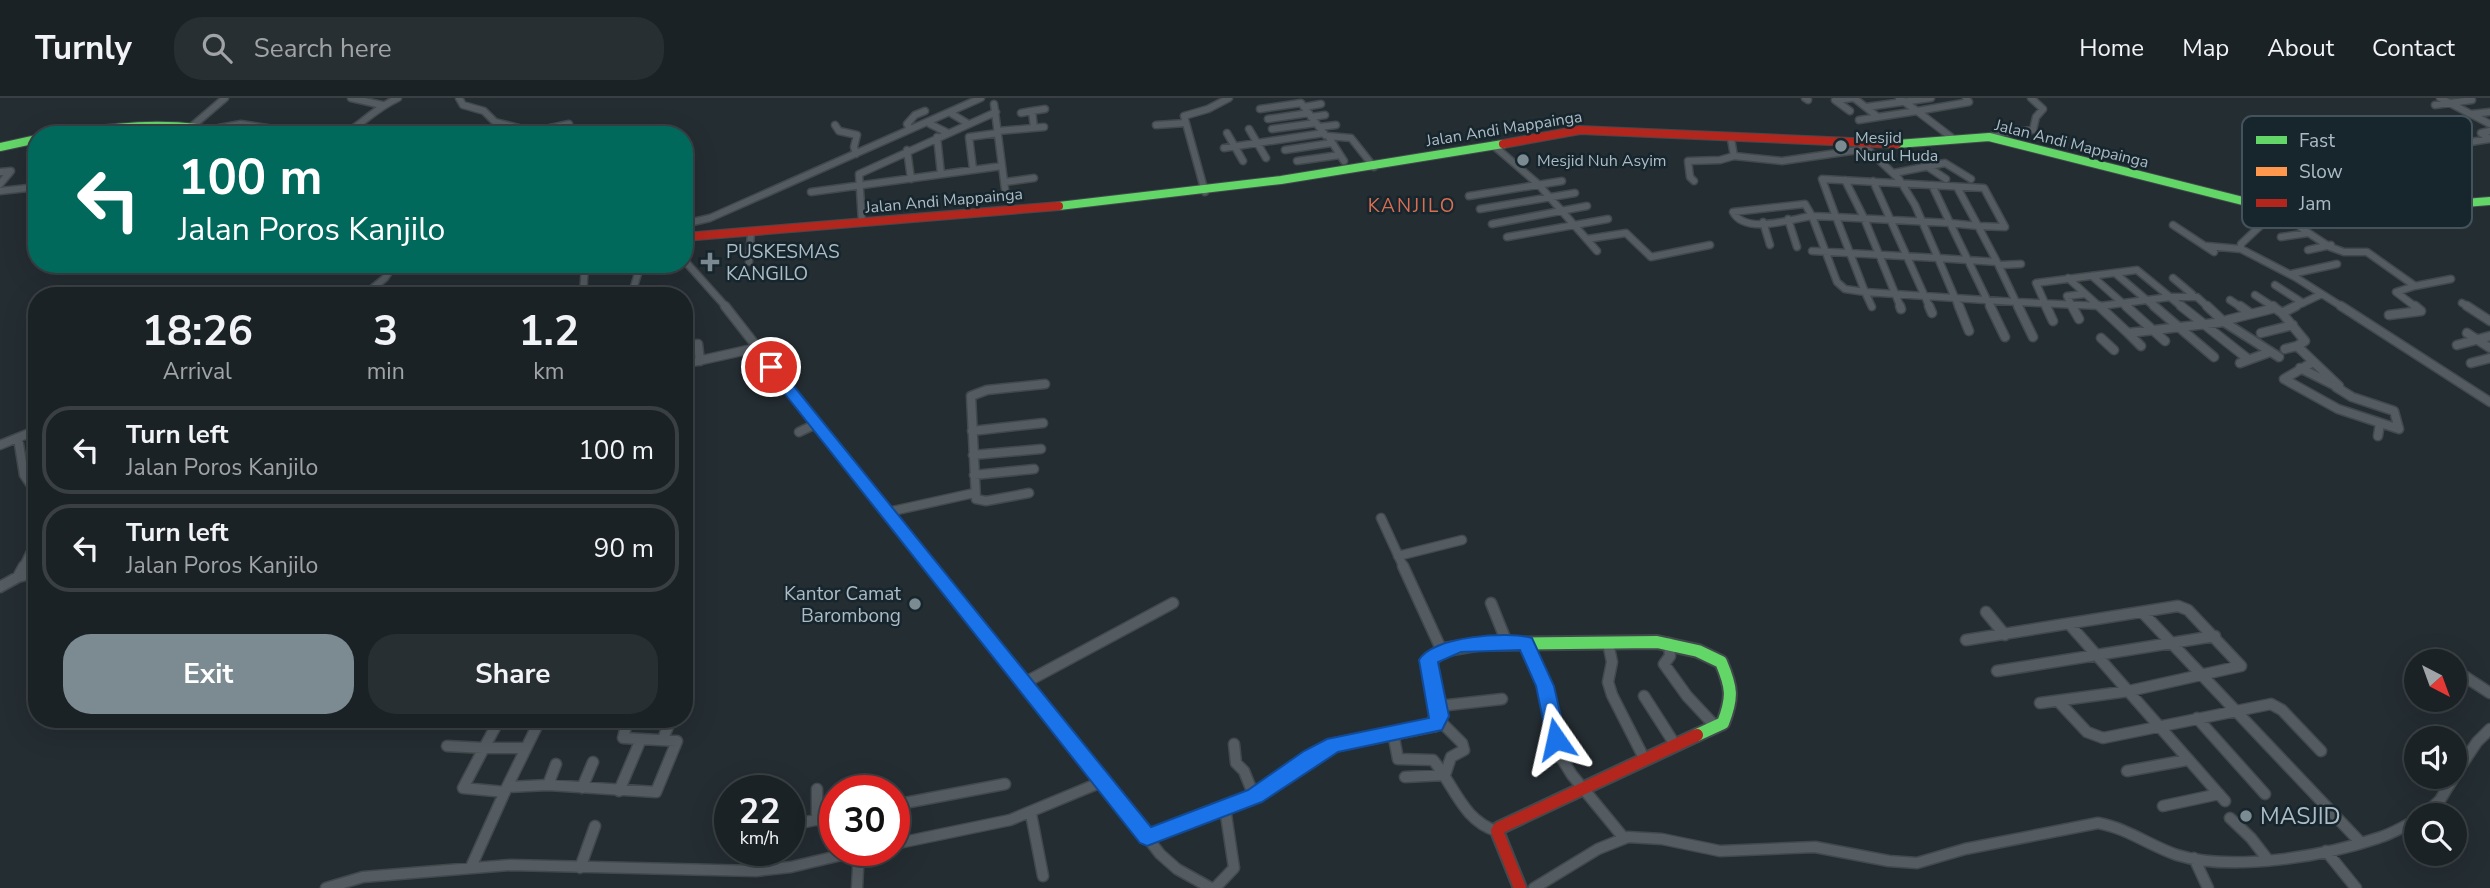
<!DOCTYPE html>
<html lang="en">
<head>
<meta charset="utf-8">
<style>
  :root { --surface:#1b2226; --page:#282f32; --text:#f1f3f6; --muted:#a0a4a7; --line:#393f43; --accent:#7c8a92 }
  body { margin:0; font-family:"Nunito Sans",sans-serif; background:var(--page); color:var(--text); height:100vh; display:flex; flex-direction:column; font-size:26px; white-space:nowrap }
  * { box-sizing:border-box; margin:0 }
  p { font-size:23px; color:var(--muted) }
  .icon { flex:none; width:38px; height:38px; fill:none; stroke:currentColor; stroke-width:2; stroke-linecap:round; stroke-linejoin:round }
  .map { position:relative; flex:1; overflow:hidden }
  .details { position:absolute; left:28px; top:189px; width:665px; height:441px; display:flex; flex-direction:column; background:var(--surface); border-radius:28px; box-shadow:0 7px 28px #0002,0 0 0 2px var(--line) }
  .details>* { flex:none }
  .banner { position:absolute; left:28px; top:28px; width:665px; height:147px; border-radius:28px; box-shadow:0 7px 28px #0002,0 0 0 2px var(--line); background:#00695c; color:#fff; overflow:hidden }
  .needle { width:46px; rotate:139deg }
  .buttons { position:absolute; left:2404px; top:551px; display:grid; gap:14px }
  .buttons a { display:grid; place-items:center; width:63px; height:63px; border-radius:50%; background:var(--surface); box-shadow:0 7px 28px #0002,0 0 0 2px var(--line); font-size:35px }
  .speed { position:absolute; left:714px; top:677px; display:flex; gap:14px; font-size:35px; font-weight:700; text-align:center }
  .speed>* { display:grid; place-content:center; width:91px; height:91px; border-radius:50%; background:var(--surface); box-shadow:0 7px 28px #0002,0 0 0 2px var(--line); line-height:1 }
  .speed small { font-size:18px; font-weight:400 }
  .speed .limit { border:10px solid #d22; background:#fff; color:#111 }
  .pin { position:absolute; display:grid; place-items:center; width:60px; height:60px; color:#fff; margin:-30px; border:4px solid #fff; border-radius:50%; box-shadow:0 2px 7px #0007 }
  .me { position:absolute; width:77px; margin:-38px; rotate:349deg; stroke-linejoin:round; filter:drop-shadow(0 0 5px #0008) }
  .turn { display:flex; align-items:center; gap:24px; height:147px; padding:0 35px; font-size:32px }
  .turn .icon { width:91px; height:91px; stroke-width:2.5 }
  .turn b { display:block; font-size:49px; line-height:60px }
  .eta { display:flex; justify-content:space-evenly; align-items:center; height:119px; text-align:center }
  .eta b { font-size:42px; font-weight:700; line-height:49px }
  .primary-button { display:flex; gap:14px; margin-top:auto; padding:14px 35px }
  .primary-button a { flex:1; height:80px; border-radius:28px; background:var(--accent); color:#fff; font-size:28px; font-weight:700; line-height:80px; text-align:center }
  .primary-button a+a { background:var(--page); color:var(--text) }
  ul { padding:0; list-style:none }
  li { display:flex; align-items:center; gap:21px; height:88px; margin:0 14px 10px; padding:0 21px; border:4px solid var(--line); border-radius:28px }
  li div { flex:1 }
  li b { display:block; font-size:26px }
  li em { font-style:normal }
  header { display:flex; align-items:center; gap:42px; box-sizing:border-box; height:98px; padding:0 35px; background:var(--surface); border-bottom:2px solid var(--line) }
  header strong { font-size:33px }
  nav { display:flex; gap:38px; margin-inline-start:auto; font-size:24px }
  .search { width:490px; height:63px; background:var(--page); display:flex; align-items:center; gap:18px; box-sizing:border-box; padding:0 24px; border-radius:28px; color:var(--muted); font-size:26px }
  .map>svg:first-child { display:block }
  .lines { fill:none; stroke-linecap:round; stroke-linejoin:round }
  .street-far2-casing { stroke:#42494d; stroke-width:9 }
  .street-far1-casing { stroke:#42494d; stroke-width:11 }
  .street-casing { stroke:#42494d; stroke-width:13 }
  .fast-far1-casing { stroke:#42494d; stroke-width:10 }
  .fast-casing { stroke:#42494d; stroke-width:16 }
  .slow-casing { stroke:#42494d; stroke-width:16 }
  .jam-far1-casing { stroke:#42494d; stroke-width:10 }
  .jam-casing { stroke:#42494d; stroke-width:16 }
  .street-far2 { stroke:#545c62; stroke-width:6 }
  .street-far1 { stroke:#545c62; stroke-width:8 }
  .street { stroke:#545c62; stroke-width:10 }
  .fast-far1 { stroke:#63d668; stroke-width:8 }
  .fast { stroke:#63d668; stroke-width:12 }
  .slow { stroke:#ff974d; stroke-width:12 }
  .jam-far1 { stroke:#b3261e; stroke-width:8 }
  .jam { stroke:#b3261e; stroke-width:12 }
  .route { fill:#1a73e8; stroke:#114b97; stroke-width:2 }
  .poi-dot { fill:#7c8a92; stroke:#17252d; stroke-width:2.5 }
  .labels { text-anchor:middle; stroke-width:5; stroke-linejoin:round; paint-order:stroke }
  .far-street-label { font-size:16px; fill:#acbcc6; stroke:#17252d }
  .far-poi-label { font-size:16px; fill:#acbcc6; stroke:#17252d; text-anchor:start }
  .far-quarter-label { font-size:19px; letter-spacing:2px; fill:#db6e51; stroke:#17252d }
  .poi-label { font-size:19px; fill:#acbcc6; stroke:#17252d; text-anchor:start }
  .near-poi-label { font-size:23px; fill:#acbcc6; stroke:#17252d; text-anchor:start }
  .key { fill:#17252d; stroke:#44525b; stroke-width:2 }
  .key-label { font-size:19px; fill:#acbcc6 }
</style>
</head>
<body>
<header>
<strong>Turnly</strong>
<div class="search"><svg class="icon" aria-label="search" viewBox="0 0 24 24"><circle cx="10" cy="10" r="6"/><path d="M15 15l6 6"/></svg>Search here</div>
<nav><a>Home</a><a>Map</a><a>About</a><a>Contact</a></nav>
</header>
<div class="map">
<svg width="2490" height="790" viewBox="0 0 2490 790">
  <rect width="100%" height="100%" fill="#242d32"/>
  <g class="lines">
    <!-- street-far2 casing -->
    <g class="street-far2-casing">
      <path id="street-far2" d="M351,0L382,7
        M459,0L463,7L484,13L495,24L519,30L524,37
        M1805,0L1808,2
        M1854,0L1878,19L1917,13L1951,39
        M1899,0L1917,13L1969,4L1966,0
        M2440,0L2490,26
        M994,6L1005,91
        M2435,7L2472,2
        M1304,9L1321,6
        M1866,9L1931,0
        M1260,11L1301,5L1325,37
        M1032,13L1045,11
        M1850,13L1835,2L1853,0
        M1021,15L1032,13L1034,30
        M952,16L967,25
        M2471,16L2490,14
        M1311,19L1325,17
        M1268,21L1309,15
        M1859,22L1878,19
        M930,26L946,34
        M835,27L839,33L857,37L854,49L856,56
        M1156,27L1186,25
        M1319,29L1336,27
        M190,30L225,0
        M219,30L241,26L313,37
        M910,31L907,26L915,17L925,13
        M1249,31L1266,60
        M1272,31L1316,25
        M2426,31L2458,46L2490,41
        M998,33L1044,29
        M2490,33L2481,35L2490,41
        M2432,34L2459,30
        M1227,35L1243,63
        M523,36L569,26
        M156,37L162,31
        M344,37C364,24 376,10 398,0
        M937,39L941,76
        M1989,39L2000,35L2033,32L2036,19L2043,11L2031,0
        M1731,41L1734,58L1782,63L1865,51
        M1860,44L1899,81L1915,107L1938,160
        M1493,47L1538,86L1597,153
        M1224,50L1324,35
        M907,52L911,81
        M1285,52L1331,45
        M1297,63L1340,57
        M1344,63L1328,38L1351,40L1374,69
        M1928,69L1946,81
        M973,71L969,39L998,35
        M0,74L11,73L0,86
        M1894,75L1945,65L1971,81
        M1845,82L1864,120L1901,210
        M1694,83L1690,79L1688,63L1720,62L1734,58
        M1873,83L1930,210
        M1005,84L1034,80
        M1932,87L1950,125L1978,128L1997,164
        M1957,89L1978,128L2005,129
        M0,93L37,89
        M811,94L1002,68
        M1205,94L1184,18L1208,11L1229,0
        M1469,98L1562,83
        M1805,106L1812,118C1791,121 1745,137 1733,114Z
        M1480,111L1575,95
        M2276,113L2241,146V151L2295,179L2344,210
        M2286,115L2304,132L2330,149L2344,154H2367L2415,188L2396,194L2417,210
        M1812,118L1837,184L1845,191L1865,194L1836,119
        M1812,118L1836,119
        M1836,119L1950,125L1991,210
        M1836,119L1822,81L1984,90L2005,129
        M1788,121L1797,149
        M862,124L859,76L996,14
        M1763,124L1770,147
        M684,126L710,120L981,0
        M1492,126L1587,108
        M2173,127L2214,154
        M1507,139L1608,121
        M2281,139L2308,135
        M1587,141L1626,135L1651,159L1710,147
        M2207,148L2241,151
        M2308,152L2331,147
        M1812,153L1938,160
        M1938,160L1997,164L2016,204L1955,200Z
        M684,162L727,210
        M749,164L751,134
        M1999,167L2021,166
        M2115,175L2156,210
        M2291,176L2337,166
        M2092,178L2128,210
        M2068,180L2101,210
        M2173,180L2192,196
        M2275,187L2303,205
        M2415,188L2451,181
        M2255,197L2275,210
        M363,198L385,180L394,166
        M583,198L585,166
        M631,198L641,166
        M2230,202L2242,210
        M2462,205L2470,210
        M1872,209L1865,194L1955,200L1959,210
        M2019,210L2016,204L2100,208L2170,199L2183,210
        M2047,210L2036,185L2137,172L2170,199H2197L2209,210
        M2073,210L2067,198L2085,196
        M2292,210L2322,196"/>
    </g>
    <!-- street-far1 casing -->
    <g class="street-far1-casing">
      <path id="street-far1" d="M725,208L930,470
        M1900,208L1901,211
        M1929,208L1932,215
        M1959,208L1969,233
        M1990,208L2005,239
        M2018,208L2033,239
        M2046,208L2053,223
        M2072,208L2079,221
        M2099,208L2128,235L2224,224
        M2126,208L2165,243
        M2154,208L2214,259
        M2181,208L2248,261
        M2207,208L2224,224L2279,259
        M2240,208L2251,216
        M2273,208L2275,210
        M2296,208L2282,215L2305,243L2297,248L2339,288
        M2341,208L2490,304
        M2467,208L2490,223
        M2389,217L2421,213L2415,208
        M2227,222L2275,210L2282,215
        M2128,235L2141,248
        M2261,235L2293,227
        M2467,235L2490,250
        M2101,240L2114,252
        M2457,247L2490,238
        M684,249L698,246L700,263
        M2285,251L2297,248
        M2313,264L2284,281L2338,311L2399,331L2394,313L2352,299L2336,289
        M2240,265L2270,254
        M2471,265L2490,260
        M684,266L756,250
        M2300,270L2338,289
        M972,333L1043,325
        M799,334L816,326
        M2378,338L2380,325
        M18,340L24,377L37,396
        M0,347L37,332
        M973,357L1041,351
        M974,377L1034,371
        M1029,395L986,403L976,401L971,298L987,292L1045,286
        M888,414L974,395
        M1381,420L1404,470
        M1398,458L1462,442
        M23,470L37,442"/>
    </g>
    <!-- street casing -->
    <g class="street-casing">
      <path id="street" d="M929,468L1067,635L1160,756L1177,771L1211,790
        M1403,468L1442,553
        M18,479L24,468
        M0,489L18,479L37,474
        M1491,505L1507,545
        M1986,514L2005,537
        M2143,515L2361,745
        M2070,527L2225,703
        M1966,542L2178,508L2188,512L2241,568L2129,593L2040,605
        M1526,545L1545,588L1559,656L1572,677L1623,739
        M1608,545L1612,564L1608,584L1612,597L1645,662
        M1669,545L1670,558L1664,566L1687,598L1716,629
        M1997,573L2215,538
        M2455,580L2464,578L2490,595
        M1026,584L1173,505
        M1644,598L1676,648
        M2058,603L2087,634L2103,640L2271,606L2282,612L2321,653
        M1439,608L1502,601
        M2197,620L2265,696
        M1439,622L1462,645L1464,652L1451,659L1445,677
        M1393,635L1398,661L1433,662C1454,687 1463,723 1497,733
        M663,641L671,621
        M1234,646L1236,665L1244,673L1254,698
        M447,648L484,650L498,624
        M2127,673L2187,662
        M2455,677L2477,644L2490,631
        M1405,679L1445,677
        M548,687L556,666
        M507,689L538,626
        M582,690L593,664
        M817,691V722
        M619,693L641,641
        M505,694L463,690L484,650H526
        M894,707L1005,686
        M2163,708L2219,696
        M1031,716L1043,778
        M2423,718L2440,702L2454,679
        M2230,720L2251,740L2268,762
        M796,726L835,718
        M894,746L1010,722L1104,683
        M2326,753L2356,790
        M2194,760L2208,790
        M471,769L507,689L548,687L656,694L677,643L623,640L628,621
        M580,770L595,728
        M326,790L363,779L511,767L756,773L791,769L863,752
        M857,790L859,752
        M1215,790L1234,770L1225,710
        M1534,790L1598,751L1628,739L1662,741L1720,753L1815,749L1889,763L1917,765L1965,751L2098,725C2127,730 2150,748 2177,757C2232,774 2325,758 2378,740C2392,736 2404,728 2417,722"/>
    </g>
    <!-- fast-far1 casing -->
    <g class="fast-far1-casing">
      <path id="fast-far1" d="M59,37C118,28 176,22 234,37
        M1897,46L1989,39L2302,118L2490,103
        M0,49L37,41
        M1059,108L1281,82L1503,46"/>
    </g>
    <!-- fast casing -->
    <g class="fast-casing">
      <path id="fast" d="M1434,627L1439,604L1427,565L1443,552L1478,546L1657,544L1698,553L1721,564C1732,590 1733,599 1723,625L1697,637"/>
    </g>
    <!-- slow casing -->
    <g class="slow-casing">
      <path id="slow" d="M1147,739L1254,698L1311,659L1334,647L1434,627"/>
    </g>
    <!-- jam-far1 casing -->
    <g class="jam-far1-casing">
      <path id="jam-far1" d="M1503,46L1580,32L1897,46
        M684,139L1059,108"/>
    </g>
    <!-- jam casing -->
    <g class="jam-casing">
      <path id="jam" d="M1520,790L1497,733L1499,730L1697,637"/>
    </g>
    <!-- street-far2 -->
    <use href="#street-far2" class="street-far2"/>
    <!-- street-far1 -->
    <use href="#street-far1" class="street-far1"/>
    <!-- street -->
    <use href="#street" class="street"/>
    <!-- fast-far1 -->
    <use href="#fast-far1" class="fast-far1"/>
    <!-- fast -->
    <use href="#fast" class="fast"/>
    <!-- slow -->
    <use href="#slow" class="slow"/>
    <!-- jam-far1 -->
    <use href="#jam-far1" class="jam-far1"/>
    <!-- jam -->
    <use href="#jam" class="jam"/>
  </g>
  <!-- route -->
  <path class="route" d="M771,265L776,266L1151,729L1248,692L1304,653L1327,641L1429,620L1419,562C1432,538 1509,533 1532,540L1554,588L1566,641L1563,647L1556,649L1549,647L1547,641L1536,588L1520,552L1461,554L1438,564L1449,618L1442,632L1338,654L1262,704L1147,748L1140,745L766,272L764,269Z"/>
  <!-- markers -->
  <g class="poi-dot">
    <circle cx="1841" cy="48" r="7"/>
    <circle cx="1523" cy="62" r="7"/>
    <path d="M706.5 153.5h7v7h7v7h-7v7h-7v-7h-7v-7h7z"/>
    <circle cx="915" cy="506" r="7"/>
    <circle cx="2246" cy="718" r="7"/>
  </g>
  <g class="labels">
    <!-- far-street labels -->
    <g class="far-street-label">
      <text transform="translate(1504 30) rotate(-9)" y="6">Jalan Andi Mappainga</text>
      <text transform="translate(2072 45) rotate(14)" y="6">Jalan Andi Mappainga</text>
      <text transform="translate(944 102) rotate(-5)" y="6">Jalan Andi Mappainga</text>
    </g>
    <!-- far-poi labels -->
    <g class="far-poi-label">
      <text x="1855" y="45">Mesjid<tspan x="1855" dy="18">Nurul Huda</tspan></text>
      <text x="1537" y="68">Mesjid Nuh Asyim</text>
    </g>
    <!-- far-quarter labels -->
    <g class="far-quarter-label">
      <text x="1412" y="114">KANJILO</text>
    </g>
    <!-- poi labels -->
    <g class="poi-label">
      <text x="726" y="160">PUSKESMAS<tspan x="726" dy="22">KANGILO</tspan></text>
      <text x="901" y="502" text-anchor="end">Kantor Camat<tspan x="901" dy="22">Barombong</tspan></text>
    </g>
    <!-- near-poi labels -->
    <g class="near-poi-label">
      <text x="2260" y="726">MASJID</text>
    </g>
  </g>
  <!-- legend -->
  <rect x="2242" y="18" width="230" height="112" rx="10" class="key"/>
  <rect x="2256" y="38" width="31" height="8" fill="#63d668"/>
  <rect x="2256" y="69" width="31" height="9" fill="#ff974d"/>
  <rect x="2256" y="101" width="31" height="8" fill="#b3261e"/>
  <g class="key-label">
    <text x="2299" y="49">Fast</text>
    <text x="2299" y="80">Slow</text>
    <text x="2299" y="112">Jam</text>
  </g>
</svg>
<div class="buttons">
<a><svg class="needle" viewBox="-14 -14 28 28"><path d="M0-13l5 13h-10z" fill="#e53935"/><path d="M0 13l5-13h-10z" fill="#a0a4a7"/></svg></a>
<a><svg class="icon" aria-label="sound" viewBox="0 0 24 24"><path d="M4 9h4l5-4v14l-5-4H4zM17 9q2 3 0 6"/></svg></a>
<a><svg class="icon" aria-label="search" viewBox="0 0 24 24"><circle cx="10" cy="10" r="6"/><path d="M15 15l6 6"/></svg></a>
</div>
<div class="speed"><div>22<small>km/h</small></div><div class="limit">30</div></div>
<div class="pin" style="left:771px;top:269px;background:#d93025"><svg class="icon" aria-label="arrive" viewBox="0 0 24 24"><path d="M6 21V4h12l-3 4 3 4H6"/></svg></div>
<svg class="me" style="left:1556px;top:641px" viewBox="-20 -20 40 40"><path d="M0-17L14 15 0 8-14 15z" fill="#1a73e8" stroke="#fff" stroke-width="4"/></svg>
<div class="banner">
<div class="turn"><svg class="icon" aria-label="left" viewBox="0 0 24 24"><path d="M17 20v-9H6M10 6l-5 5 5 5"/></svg><div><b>100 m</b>Jalan Poros Kanjilo</div></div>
</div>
<section class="details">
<div class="eta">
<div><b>18:26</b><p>Arrival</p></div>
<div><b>3</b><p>min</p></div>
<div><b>1.2</b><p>km</p></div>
</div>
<ul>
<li><svg class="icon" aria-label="left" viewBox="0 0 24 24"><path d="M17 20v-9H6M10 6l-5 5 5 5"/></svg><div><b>Turn left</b><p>Jalan Poros Kanjilo</p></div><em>100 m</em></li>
<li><svg class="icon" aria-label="left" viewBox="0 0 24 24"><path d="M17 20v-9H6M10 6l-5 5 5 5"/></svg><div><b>Turn left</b><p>Jalan Poros Kanjilo</p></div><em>90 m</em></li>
</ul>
<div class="primary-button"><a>Exit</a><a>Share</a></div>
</section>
</div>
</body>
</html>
